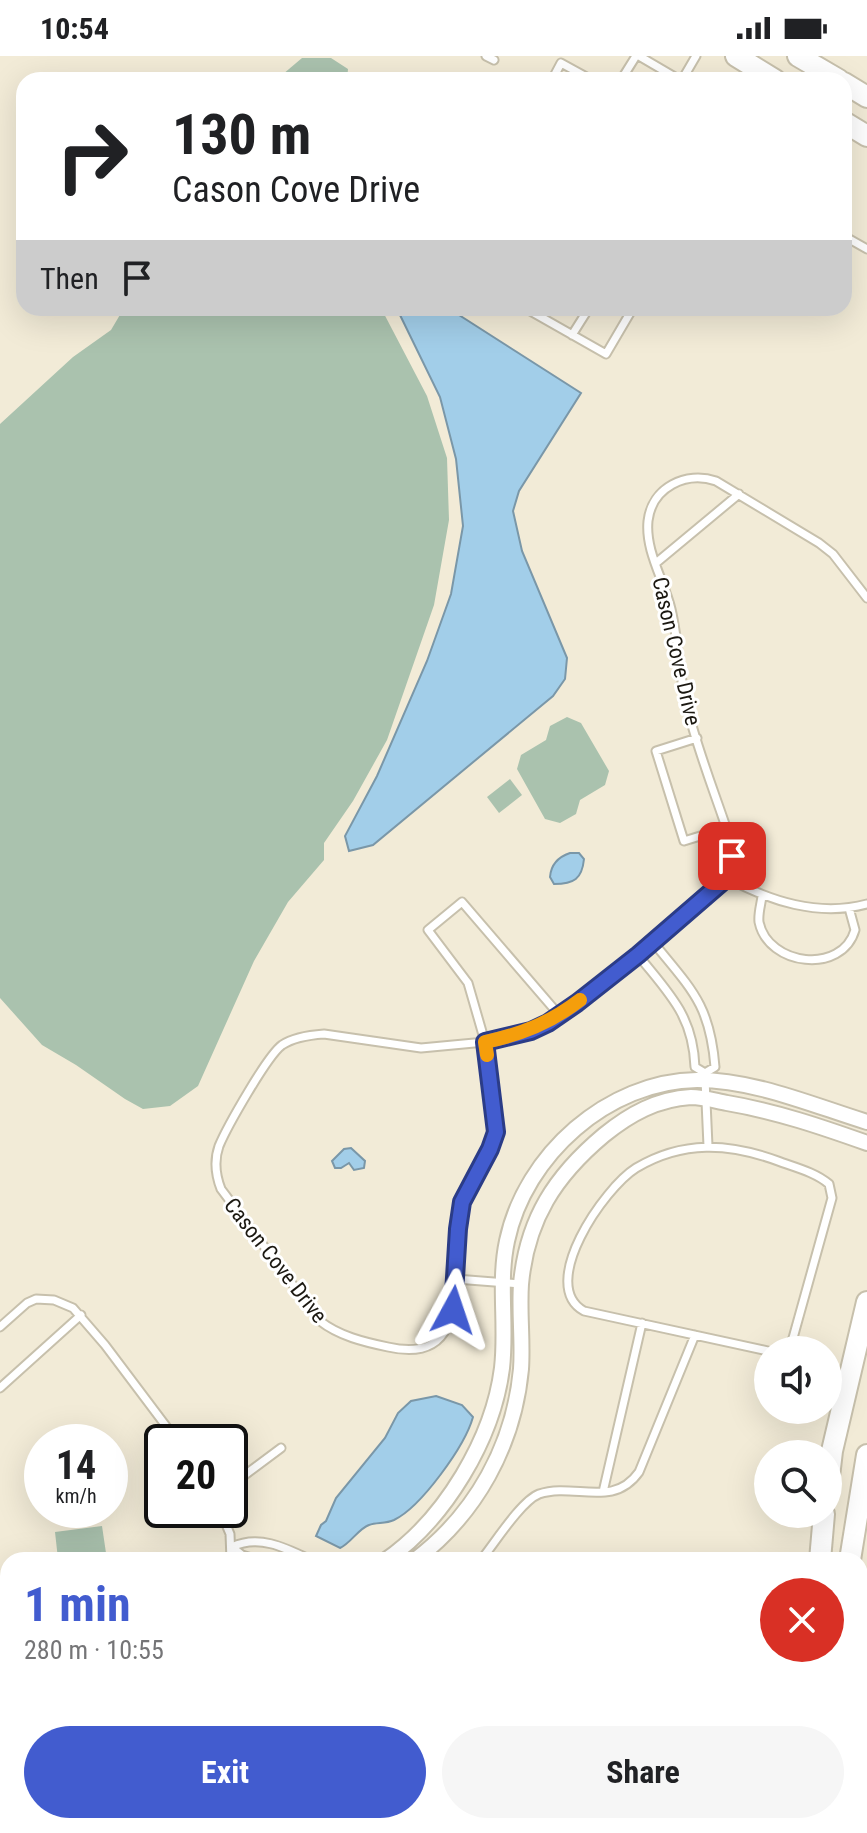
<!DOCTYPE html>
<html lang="en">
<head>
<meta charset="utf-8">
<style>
  :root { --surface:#fff; --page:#f6f6f6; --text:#202124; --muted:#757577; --accent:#425ccf }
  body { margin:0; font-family:"Roboto Condensed",sans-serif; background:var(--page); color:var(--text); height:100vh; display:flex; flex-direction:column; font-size:30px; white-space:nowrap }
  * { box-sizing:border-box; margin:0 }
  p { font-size:26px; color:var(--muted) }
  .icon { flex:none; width:44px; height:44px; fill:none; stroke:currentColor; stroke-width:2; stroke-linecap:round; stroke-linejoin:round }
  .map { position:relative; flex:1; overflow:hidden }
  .side { position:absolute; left:0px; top:1496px; width:868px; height:282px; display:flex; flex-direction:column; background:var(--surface); border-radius:24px 24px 0 0; box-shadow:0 8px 32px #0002 }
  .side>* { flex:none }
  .top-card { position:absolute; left:16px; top:16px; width:836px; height:244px; border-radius:24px; box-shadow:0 8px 32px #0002; background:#fff; color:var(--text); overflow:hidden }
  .controls { position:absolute; left:754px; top:1280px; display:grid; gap:16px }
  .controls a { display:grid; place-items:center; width:88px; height:88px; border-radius:50%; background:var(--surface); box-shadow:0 8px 32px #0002; font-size:40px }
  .speed { position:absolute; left:24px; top:1368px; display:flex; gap:16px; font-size:40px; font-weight:700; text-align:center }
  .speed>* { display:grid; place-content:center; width:104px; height:104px; border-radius:50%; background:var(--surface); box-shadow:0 8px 32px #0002; line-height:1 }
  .speed small { font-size:20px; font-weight:400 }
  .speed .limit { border:4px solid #111; border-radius:12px; background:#fff; color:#111 }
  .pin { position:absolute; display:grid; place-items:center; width:68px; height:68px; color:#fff; margin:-34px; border-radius:16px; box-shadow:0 4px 12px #0006 }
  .me { position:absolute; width:88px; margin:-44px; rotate:5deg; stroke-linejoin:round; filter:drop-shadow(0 0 6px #0008) }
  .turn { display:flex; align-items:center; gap:28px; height:168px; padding:0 24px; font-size:36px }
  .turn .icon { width:104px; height:104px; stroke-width:2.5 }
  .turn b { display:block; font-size:56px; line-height:68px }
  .then { display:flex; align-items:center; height:76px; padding:0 24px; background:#0003; gap:16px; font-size:30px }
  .round { display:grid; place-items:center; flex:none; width:84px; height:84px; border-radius:42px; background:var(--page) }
  .headline { display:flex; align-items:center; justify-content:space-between; height:136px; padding:0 24px }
  h1 { font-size:48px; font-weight:700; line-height:60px; color:var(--accent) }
  .button { display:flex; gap:16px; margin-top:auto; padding:16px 24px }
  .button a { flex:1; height:92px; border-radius:48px; background:var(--accent); color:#fff; font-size:32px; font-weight:700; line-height:92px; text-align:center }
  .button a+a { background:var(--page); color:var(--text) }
  .status { display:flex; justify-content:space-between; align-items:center; height:56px; padding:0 40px; background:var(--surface); direction:ltr }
  .status svg { height:22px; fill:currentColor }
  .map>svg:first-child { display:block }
  .green { fill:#aac2ae }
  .water { fill:#a2cee9; stroke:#7a97a8; stroke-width:2 }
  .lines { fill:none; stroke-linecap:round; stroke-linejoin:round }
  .lane-casing { stroke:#c7c0ac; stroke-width:11 }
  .street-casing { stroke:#c7c0ac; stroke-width:18 }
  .secondary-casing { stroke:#c7c0ac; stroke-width:24 }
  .lane { stroke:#fff; stroke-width:7 }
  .street { stroke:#fff; stroke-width:14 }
  .secondary { stroke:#fff; stroke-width:20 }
  .route-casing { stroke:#2b3c87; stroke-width:20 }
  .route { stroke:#425ccf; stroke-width:14 }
  .slow { stroke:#f59e0b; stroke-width:14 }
  .labels { text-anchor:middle; stroke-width:6; stroke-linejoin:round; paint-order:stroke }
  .street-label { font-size:22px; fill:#1b1811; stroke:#fff }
</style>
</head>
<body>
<div class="status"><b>10:54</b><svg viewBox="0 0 49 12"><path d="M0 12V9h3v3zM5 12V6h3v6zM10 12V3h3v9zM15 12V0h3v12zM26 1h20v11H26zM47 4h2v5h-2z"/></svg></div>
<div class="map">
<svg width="867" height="1777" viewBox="0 0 867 1777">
  <rect width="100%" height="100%" fill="#f2ebd7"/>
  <!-- green -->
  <path class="green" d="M302,2H331L348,13L347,24H276Z
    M124,252H381L427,340L447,402L449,464L434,549L387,684L353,745L324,787V804L288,846L254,905L198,1030L170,1050L143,1053L125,1043L76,1009L42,989L0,942V368L73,301L111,274Z
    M567,661L581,667L609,715L605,729L580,744L576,758L560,767L545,763L517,713L521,699L546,684L550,670Z
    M510,723L522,739L499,757L487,741Z
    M102,1470L106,1497L58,1503L55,1476Z"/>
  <!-- water -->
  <path class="water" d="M401,252H448L581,337L519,435L513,455L522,495L567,602L565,623L553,640L373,789L349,795L345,780L377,720L427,605L451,538L463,470L456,403L440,341L400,259Z
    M570,797H579L584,803C582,823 574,828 554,828L550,821C551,808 558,801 570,797Z
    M351,1092L365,1105L364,1112L354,1114L349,1107L341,1112H335L332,1105L344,1093Z
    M436,1340L462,1349L473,1361C465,1390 421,1451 394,1464C385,1468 377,1466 369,1469C358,1473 351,1487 340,1492L316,1480L321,1469L326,1465L336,1442L385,1382L398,1357L411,1345Z"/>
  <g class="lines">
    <!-- lane casing -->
    <g class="lane-casing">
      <path id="lane" d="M486,0L494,4
        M639,0L680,24
        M552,24L561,7L592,24
        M621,24L636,0
        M682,24L696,0
        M844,180L867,193
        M525,252L606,298L633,252
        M572,279L589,252
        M656,507L739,438
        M697,682L656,695L684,785L726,772
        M727,822C770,845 818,861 867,848
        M762,840C761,849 758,857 759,866C768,910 842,919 855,874L849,852
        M653,886C691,933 710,948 715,1011L705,1017
        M638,899C669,938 693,959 695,1011L705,1017
        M560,960L462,846L428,874L468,927L485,986L531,975L548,967L638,899L727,822L732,800L730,783C715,737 696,691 685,643C679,613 678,583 671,553C664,524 645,495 648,465C652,431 686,415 716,425L819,487L833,498L867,542
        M324,978L421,992L485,986C489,1011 502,1058 495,1082C486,1109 465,1130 460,1159C450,1211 476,1311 388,1291C364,1286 339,1280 320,1265L221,1133C216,1120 214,1104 219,1090C227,1071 267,1000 282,989C294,981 310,979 324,978Z
        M705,1023L708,1090
        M456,1223L521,1228
        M0,1271L27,1247L36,1243L54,1244L73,1252L105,1289L178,1386
        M768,1295L584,1255C537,1229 604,1132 636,1112C683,1084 729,1087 778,1105C794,1111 815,1116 829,1128L832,1142L793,1282L787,1294
        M0,1332L81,1259
        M230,1430L281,1392
        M603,1436L642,1267
        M220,1454L230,1478L231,1504
        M257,1504L242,1499L232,1491C259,1478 286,1492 311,1504
        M481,1504C494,1488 521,1445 539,1438C574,1426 613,1453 639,1416L695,1279
        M0,1598L8,1607
        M62,1770H63
        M638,1770L645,1777
        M525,1777L533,1770"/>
    </g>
    <!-- street casing -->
    <g class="street-casing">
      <path id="street" d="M386,1504C445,1463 493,1383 502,1312C507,1269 498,1227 507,1185C525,1099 608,1025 697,1024C755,1024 812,1049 867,1066
        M415,1504C476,1458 514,1389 521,1313C523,1285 519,1257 521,1228C527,1163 555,1120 604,1079C630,1058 657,1043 691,1041C703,1041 716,1045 727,1047C775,1055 822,1071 867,1087
        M278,1770V1777
        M296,1770L297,1777"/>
    </g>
    <!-- secondary casing -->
    <g class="secondary-casing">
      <path id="secondary" d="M736,0L775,24
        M798,0L839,24
        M844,27L867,41
        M844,66L867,80
        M828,1429L832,1395L867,1246
        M820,1504L824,1458
        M850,1504L867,1399
        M816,1770V1777
        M848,1770V1777"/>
    </g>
    <!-- lane -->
    <use href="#lane" class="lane"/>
    <!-- street -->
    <use href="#street" class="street"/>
    <!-- secondary -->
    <use href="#secondary" class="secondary"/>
  </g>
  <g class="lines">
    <!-- route casing -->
    <g class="route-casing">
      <path id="route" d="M453,1254L458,1173L462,1146L490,1093L496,1076L485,986L531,975L548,967L577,947L638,899L727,822L732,800"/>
    </g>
    <!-- route -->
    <use href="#route" class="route"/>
    <!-- slow -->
    <path class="slow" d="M487,999L485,986C522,978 550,967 580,944"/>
  </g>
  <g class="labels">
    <!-- street labels -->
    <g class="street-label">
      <text transform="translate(677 595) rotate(77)" y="8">Cason Cove Drive</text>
      <text transform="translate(276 1204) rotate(52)" y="8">Cason Cove Drive</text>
    </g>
  </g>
</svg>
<div class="controls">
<a><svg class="icon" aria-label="sound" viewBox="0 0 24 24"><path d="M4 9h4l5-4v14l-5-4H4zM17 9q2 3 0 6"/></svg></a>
<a><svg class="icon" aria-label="search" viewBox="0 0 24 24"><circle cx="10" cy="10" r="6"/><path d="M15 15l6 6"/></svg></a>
</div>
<div class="speed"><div>14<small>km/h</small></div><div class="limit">20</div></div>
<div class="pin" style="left:732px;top:800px;background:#d93025"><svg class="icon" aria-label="arrive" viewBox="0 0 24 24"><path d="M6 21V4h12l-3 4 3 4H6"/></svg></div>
<svg class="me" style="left:453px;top:1254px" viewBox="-20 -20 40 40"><path d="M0-17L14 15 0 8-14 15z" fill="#425ccf" stroke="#fff" stroke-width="4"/></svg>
<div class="top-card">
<div class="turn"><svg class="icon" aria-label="right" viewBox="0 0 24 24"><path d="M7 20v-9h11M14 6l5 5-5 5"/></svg><div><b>130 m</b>Cason Cove Drive</div></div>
<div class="then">Then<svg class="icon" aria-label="arrive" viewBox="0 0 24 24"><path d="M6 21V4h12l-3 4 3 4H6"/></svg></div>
</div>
<section class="side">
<div class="headline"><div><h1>1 min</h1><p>280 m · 10:55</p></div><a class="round" style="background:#d93025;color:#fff"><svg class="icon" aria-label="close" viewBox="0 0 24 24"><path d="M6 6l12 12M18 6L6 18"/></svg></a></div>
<div class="button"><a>Exit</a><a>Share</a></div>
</section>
</div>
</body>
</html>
